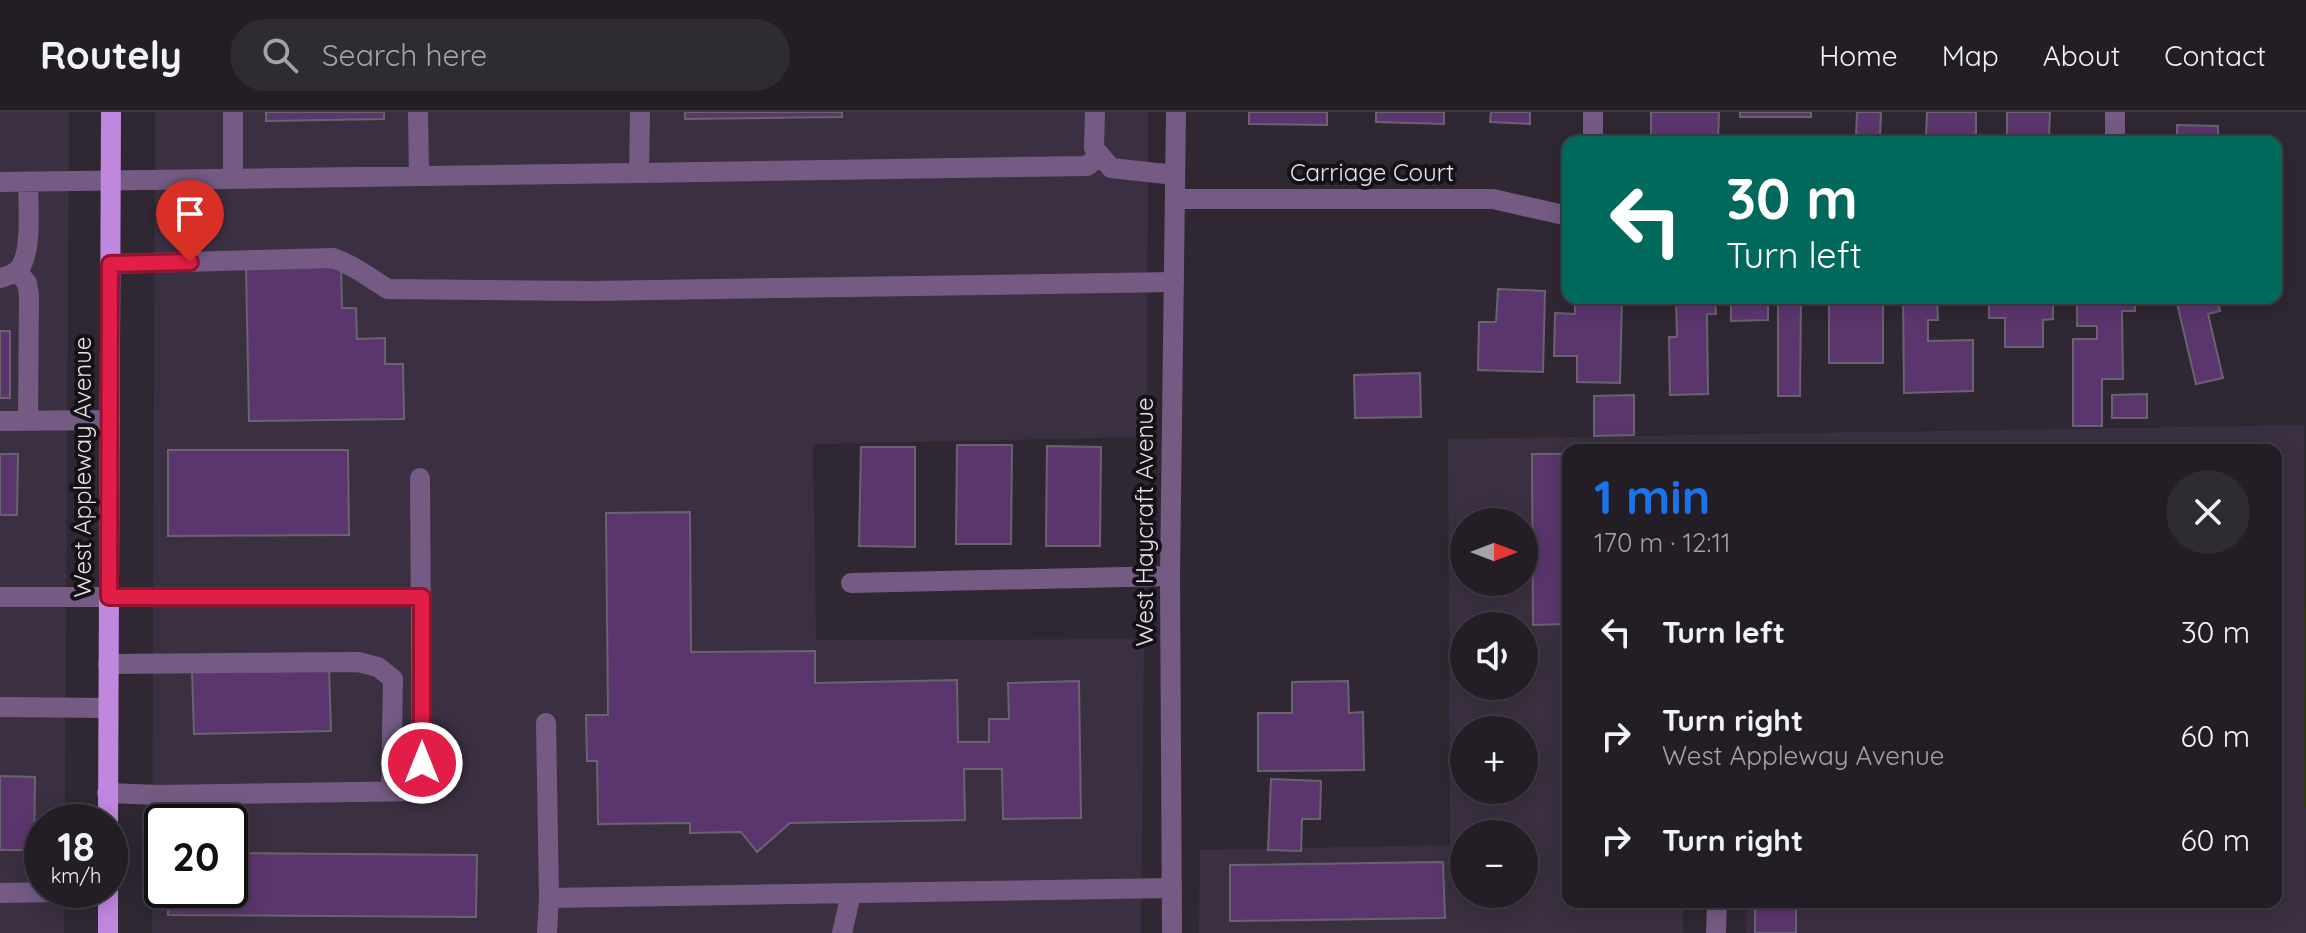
<!DOCTYPE html>
<html lang="en">
<head>
<meta charset="utf-8">
<style>
  :root { --surface:#231e26; --page:#2f2b32; --text:#f1f3f6; --muted:#a3a2a7; --line:#403c43; --accent:#1a73e8 }
  body { margin:0; font-family:Quicksand,sans-serif; background:var(--page); color:var(--text); height:100vh; display:flex; flex-direction:column; font-size:30px; white-space:nowrap }
  * { box-sizing:border-box; margin:0 }
  p { font-size:26px; color:var(--muted) }
  .icon { flex:none; width:44px; height:44px; fill:none; stroke:currentColor; stroke-width:2; stroke-linecap:round; stroke-linejoin:round }
  .map { position:relative; flex:1; overflow:hidden }
  .drawer { position:absolute; left:1562px; top:332px; width:720px; height:464px; display:flex; flex-direction:column; background:var(--surface); border-radius:16px; box-shadow:0 4px 20px #0003,0 0 0 2px var(--line) }
  .drawer>* { flex:none }
  .hud { position:absolute; left:1562px; top:24px; width:720px; height:168px; border-radius:16px; box-shadow:0 4px 20px #0003,0 0 0 2px var(--line); background:#00695c; color:#fff; overflow:hidden }
  .needle { width:52px; rotate:90deg }
  .tools { position:absolute; left:1450px; top:396px; display:grid; gap:16px }
  .tools a { display:grid; place-items:center; width:88px; height:88px; border-radius:50%; background:var(--surface); box-shadow:0 4px 20px #0003,0 0 0 2px var(--line); font-size:40px }
  .speed { position:absolute; left:24px; top:692px; display:flex; gap:16px; font-size:40px; font-weight:700; text-align:center }
  .speed>* { display:grid; place-content:center; width:104px; height:104px; border-radius:50%; background:var(--surface); box-shadow:0 4px 20px #0003,0 0 0 2px var(--line); line-height:1 }
  .speed small { font-size:20px; font-weight:400 }
  .speed .limit { border:4px solid #111; border-radius:12px; background:#fff; color:#111 }
  .pin { position:absolute; display:grid; place-items:center; width:68px; height:68px; color:#fff; margin:-82px -34px; border-radius:50% 50% 50% 0; rotate:-45deg; box-shadow:0 0 8px #0007 }
  .pin .icon { rotate:45deg }
  .me { position:absolute; width:88px; margin:-44px; rotate:0deg; stroke-linejoin:round; filter:drop-shadow(0 0 6px #0008) }
  .turn { display:flex; align-items:center; gap:28px; height:168px; padding:0 32px; font-size:36px }
  .turn .icon { width:104px; height:104px; stroke-width:2.5 }
  .turn b { display:block; font-size:56px; line-height:68px }
  .round { display:grid; place-items:center; flex:none; width:84px; height:84px; border-radius:42px; background:var(--page) }
  .summary { display:flex; align-items:center; justify-content:space-between; height:136px; padding:0 32px }
  h1 { font-size:48px; font-weight:700; line-height:60px; color:var(--accent) }
  ul { padding:0; list-style:none }
  li { display:flex; align-items:center; gap:24px; height:104px; padding:0 32px }
  li div { flex:1 }
  li b { display:block; font-size:30px }
  li em { font-style:normal }
  header { display:flex; align-items:center; gap:48px; box-sizing:border-box; height:112px; padding:0 40px; background:var(--surface); border-bottom:2px solid var(--line) }
  header strong { font-size:38px }
  nav { display:flex; gap:44px; margin-inline-start:auto; font-size:28px }
  .search { width:560px; height:72px; background:var(--page); display:flex; align-items:center; gap:20px; box-sizing:border-box; padding:0 28px; border-radius:44px; color:var(--muted); font-size:30px }
  .map>svg:first-child { display:block }
  .built { fill:#3b3041; fill-rule:evenodd }
  .green { fill:#2d3c0e }
  .building { fill:#5b366e; stroke:#6a636f; stroke-width:2 }
  .lines { fill:none; stroke-linecap:round; stroke-linejoin:round }
  .service { stroke:#755b84; stroke-width:20 }
  .minor { stroke:#755b84; stroke-width:20 }
  .primary { stroke:#bf87de; stroke-width:20 }
  .route-casing { stroke:#92132f; stroke-width:20 }
  .route { stroke:#e11d48; stroke-width:14 }
  .labels { text-anchor:middle; stroke-width:8; stroke-linejoin:round; paint-order:stroke }
  .street-label { font-size:24px; fill:#e8e3ea; stroke:#151217 }
</style>
</head>
<body>
<header>
<strong>Routely</strong>
<div class="search"><svg class="icon" aria-label="search" viewBox="0 0 24 24"><circle cx="10" cy="10" r="6"/><path d="M15 15l6 6"/></svg>Search here</div>
<nav><a>Home</a><a>Map</a><a>About</a><a>Contact</a></nav>
</header>
<div class="map">
<svg width="2306" height="821" viewBox="0 0 2306 821">
  <rect width="100%" height="100%" fill="#2f2833"/>
  <!-- built -->
  <path class="built" d="M0,0H69L65,710H42V778H65L64,821H0Z
    M155,0H1148L1147,325L813,332L816,528L1144,527L1141,821H152ZM162,710H230V778H162Z
    M2304,313L2306,821H1746L1747,790H2276V338H1568V790H1683V821H1199L1200,738L1450,733L1448,327ZM1464,410H1524V470H1464ZM1464,514H1524V574H1464ZM1464,618H1524V678H1464ZM1464,722H1524V782H1464Z"/>
  <!-- green -->
  <path class="green" d="M2304,313L2306,695H2304Z"/>
  <!-- building -->
  <path class="building" d="M266,0H384V7L266,9Z
    M685,0H842V5L685,7Z
    M1249,0H1327V13L1249,12Z
    M1376,0H1444V12L1376,10Z
    M1491,0H1530V12L1490,10Z
    M1651,0H1719L1718,29L1651,27Z
    M1740,0H1811V5H1740Z
    M1857,0H1881L1880,25L1856,24Z
    M1927,0H1976V25L1926,24Z
    M2007,0H2050L2049,24H2007Z
    M2177,13L2218,14V30H2177Z
    M341,152L342,196H356L357,227L385,226V252H403L404,307L249,309L246,154Z
    M1498,177L1545,179L1543,260L1478,258L1479,210H1496Z
    M1575,186H1622L1620,271L1577,270V244H1554L1555,201L1575,202Z
    M1676,186H1715L1716,202H1707L1708,282L1670,283L1669,225H1677Z
    M1731,186H1768V208L1731,209Z
    M1778,186H1801L1800,284H1778Z
    M1829,186H1883V251H1829Z
    M1903,186H1937L1938,208H1928V229L1973,228V279L1904,281Z
    M1989,186H2053V207L2043,208V235H2005V206H1989Z
    M2077,186H2135V199H2122L2123,267H2102V314H2073V227H2097V214H2077Z
    M2161,186H2217L2220,199L2208,202L2223,266L2196,272L2176,187L2162,191Z
    M0,219H10V286H0Z
    M1420,261L1421,305L1355,306L1354,263Z
    M2147,282V306H2112V283Z
    M1634,283V323L1594,324V284Z
    M957,333H1012L1011,432H956Z
    M1047,334L1101,335L1100,434H1046Z
    M861,335H915V435L859,434Z
    M168,338H348L349,423L168,424Z
    M0,342H18L17,403H0Z
    M1532,342H1568V512L1533,513Z
    M690,400L691,540L815,539V571L957,568L958,630H989V607H1009L1008,571L1079,569L1081,706L1003,707L1002,657H964L965,708L790,711L757,740L741,720L690,721V711L598,712L597,649H587L586,603H608L606,401Z
    M329,556L331,619L194,622L192,559Z
    M1348,569L1349,601L1363,600L1364,658L1258,659V601H1292V570Z
    M0,664L35,665L34,738H0Z
    M1271,667L1321,669L1320,707H1302L1301,739L1268,738Z
    M230,741L477,743L476,805L168,803V778H230Z
    M1443,750L1445,806L1230,809V753Z
    M1755,790H1796V821H1755Z"/>
  <g class="lines">
    <!-- service -->
    <path class="service" d="M233,0V67
      M418,0L419,63
      M1095,0L1094,36L1111,56L1175,63
      M639,61L1087,54L1100,43
      M0,70L639,61L640,0
      M110,152L333,146C356,154 367,165 388,177L591,179L1174,170
      M17,159L27,171L29,184L28,308
      M0,166C6,164 13,163 18,158C33,143 28,91 28,70
      M0,309L110,308
      M851,471L1170,464
      M0,485H422
      M108,552L358,550L378,555L393,567L391,679
      M0,595L108,596
      M546,611L549,786L1172,776
      M107,681L158,683L422,679L420,366
      M0,781L108,779
      M547,821L549,786
      M842,821L851,782"/>
    <!-- minor -->
    <path class="minor" d="M1593,30V0
      M2115,30V0
      M1175,87H1493L1568,104
      M1172,821L1170,464L1176,0
      M1716,821L1717,790"/>
    <!-- primary -->
    <path class="primary" d="M108,710L111,0
      M108,821V778"/>
  </g>
  <g class="lines">
    <!-- route casing -->
    <g class="route-casing">
      <path id="route" d="M190,150L110,152L109,485H422V651"/>
    </g>
    <!-- route -->
    <use href="#route" class="route"/>
  </g>
  <g class="labels">
    <!-- street labels -->
    <g class="street-label">
      <text x="1372" y="69">Carriage Court</text>
      <text transform="translate(83 355) rotate(-90)" y="8">West Appleway Avenue</text>
      <text transform="translate(1145 410) rotate(-90)" y="8">West Haycraft Avenue</text>
    </g>
  </g>
</svg>
<div class="tools">
<a><svg class="needle" viewBox="-14 -14 28 28"><path d="M0-13l5 13h-10z" fill="#e53935"/><path d="M0 13l5-13h-10z" fill="#a3a2a7"/></svg></a>
<a><svg class="icon" aria-label="sound" viewBox="0 0 24 24"><path d="M4 9h4l5-4v14l-5-4H4zM17 9q2 3 0 6"/></svg></a>
<a>+</a>
<a>−</a>
</div>
<div class="speed"><div>18<small>km/h</small></div><div class="limit">20</div></div>
<div class="pin" style="left:190px;top:150px;background:#d93025"><svg class="icon" aria-label="arrive" viewBox="0 0 24 24"><path d="M6 21V4h12l-3 4 3 4H6"/></svg></div>
<svg class="me" style="left:422px;top:651px" viewBox="-20 -20 40 40"><circle r="17" fill="#e11d48" stroke="#fff" stroke-width="3"/><path d="M0-11L8 9 0 5-8 9z" fill="#fff"/></svg>
<div class="hud">
<div class="turn"><svg class="icon" aria-label="left" viewBox="0 0 24 24"><path d="M17 20v-9H6M10 6l-5 5 5 5"/></svg><div><b>30 m</b>Turn left</div></div>
</div>
<section class="drawer">
<div class="summary"><div><h1>1 min</h1><p>170 m · 12:11</p></div><a class="round"><svg class="icon" aria-label="close" viewBox="0 0 24 24"><path d="M6 6l12 12M18 6L6 18"/></svg></a></div>
<ul>
<li><svg class="icon" aria-label="left" viewBox="0 0 24 24"><path d="M17 20v-9H6M10 6l-5 5 5 5"/></svg><div><b>Turn left</b></div><em>30 m</em></li>
<li><svg class="icon" aria-label="right" viewBox="0 0 24 24"><path d="M7 20v-9h11M14 6l5 5-5 5"/></svg><div><b>Turn right</b><p>West Appleway Avenue</p></div><em>60 m</em></li>
<li><svg class="icon" aria-label="right" viewBox="0 0 24 24"><path d="M7 20v-9h11M14 6l5 5-5 5"/></svg><div><b>Turn right</b></div><em>60 m</em></li>
</ul>
</section>
</div>
</body>
</html>
